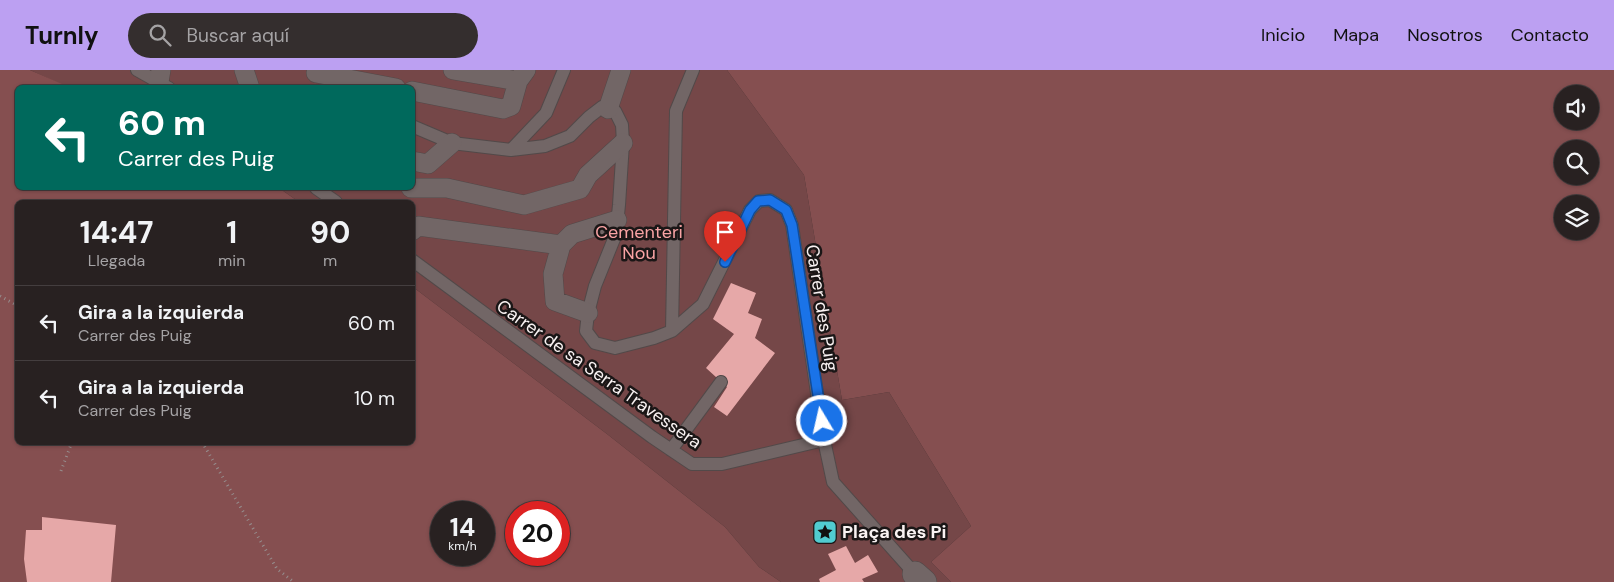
<!DOCTYPE html>
<html lang="es">
<head>
<meta charset="utf-8">
<style>
  :root { --surface:#282121; --page:#342e2e; --text:#f1f3f6; --muted:#a5a3a5; --line:#443e3f; --accent:#bca0f2 }
  body { margin:0; font-family:"DM Sans",sans-serif; background:var(--page); color:var(--text); height:100vh; display:flex; flex-direction:column; font-size:19px; white-space:nowrap }
  * { box-sizing:border-box; margin:0 }
  p { font-size:16px; color:var(--muted) }
  .icon { flex:none; width:28px; height:28px; fill:none; stroke:currentColor; stroke-width:2; stroke-linecap:round; stroke-linejoin:round }
  .map { position:relative; flex:1; overflow:hidden }
  .panel { position:absolute; left:15px; top:130px; width:400px; height:245px; display:flex; flex-direction:column; background:var(--surface); border-radius:8px; box-shadow:0 1px 4px #0004,0 0 0 1px var(--line) }
  .panel>* { flex:none }
  .banner { position:absolute; left:15px; top:15px; width:400px; height:105px; border-radius:8px; box-shadow:0 1px 4px #0004,0 0 0 1px var(--line); background:#00695c; color:#fff; overflow:hidden }
  .fabs { position:absolute; left:1554px; top:15px; display:grid; gap:10px }
  .fabs a { display:grid; place-items:center; width:45px; height:45px; border-radius:50%; background:var(--surface); box-shadow:0 1px 4px #0004,0 0 0 1px var(--line); font-size:25px }
  .speed { position:absolute; left:430px; top:431px; display:flex; gap:10px; font-size:25px; font-weight:700; text-align:center }
  .speed>* { display:grid; place-content:center; width:65px; height:65px; border-radius:50%; background:var(--surface); box-shadow:0 1px 4px #0004,0 0 0 1px var(--line); line-height:1 }
  .speed small { font-size:12px; font-weight:400 }
  .speed .limit { border:8px solid #d22; background:#fff; color:#111 }
  .pin { position:absolute; display:grid; place-items:center; width:42px; height:42px; color:#fff; margin:-51px -21px; border-radius:50% 50% 50% 0; rotate:-45deg; box-shadow:0 0 5px #0007 }
  .pin .icon { rotate:45deg }
  .me { position:absolute; width:55px; margin:-28px; rotate:351deg; stroke-linejoin:round; filter:drop-shadow(0 0 4px #0008) }
  .turn { display:flex; align-items:center; gap:18px; height:105px; padding:0 20px; font-size:22px }
  .turn .icon { width:65px; height:65px; stroke-width:2.5 }
  .turn b { display:block; font-size:35px; line-height:42px }
  .eta { display:flex; justify-content:space-evenly; align-items:center; height:85px; text-align:center }
  .eta b { font-size:30px; font-weight:700; line-height:35px }
  ul { padding:0; list-style:none }
  li { display:flex; align-items:center; gap:15px; height:75px; padding:0 20px; border-top:1px solid var(--line) }
  li div { flex:1 }
  li b { display:block; font-size:19px }
  li em { font-style:normal }
  header { display:flex; align-items:center; gap:30px; box-sizing:border-box; height:70px; padding:0 25px; background:var(--accent); color:#111 }
  header strong { font-size:24px }
  nav { display:flex; gap:28px; margin-inline-start:auto; font-size:18px }
  .search { width:350px; height:45px; background:var(--page); display:flex; align-items:center; gap:12px; box-sizing:border-box; padding:0 18px; border-radius:28px; color:var(--muted); font-size:19px }
  .map>svg:first-child { display:block }
  .green { fill:#754748 }
  .forest { fill:#854f50; fill-rule:evenodd }
  .building { fill:#e6a8a8 }
  .lines { fill:none; stroke-linecap:round; stroke-linejoin:round }
  .service-casing { stroke:#524949; stroke-width:14 }
  .pedestrian-casing { stroke:#524949; stroke-width:20 }
  .minor-casing { stroke:#524949; stroke-width:26 }
  .path { stroke:#968e8e; stroke-width:3; stroke-dasharray:1 4; stroke-linecap:butt }
  .service { stroke:#726666; stroke-width:12 }
  .pedestrian { stroke:#726666; stroke-width:19 }
  .minor { stroke:#726666; stroke-width:25 }
  .route-casing { stroke:#114b97; stroke-width:12 }
  .route { stroke:#1a73e8; stroke-width:9 }
  .labels { text-anchor:middle; stroke-width:5; stroke-linejoin:round; paint-order:stroke }
  .park-label { font-size:18px; fill:#f9a3a4; stroke:#1a1616 }
  .street-label { font-size:18px; fill:#f9f2f2; stroke:#1a1616 }
  .poi-label { font-size:18px; font-weight:bold; fill:#f9f2f2; stroke:#1a1616; text-anchor:start }
</style>
</head>
<body>
<header>
<strong>Turnly</strong>
<div class="search"><svg class="icon" aria-label="search" viewBox="0 0 24 24"><circle cx="10" cy="10" r="6"/><path d="M15 15l6 6"/></svg>Buscar aquí</div>
<nav><a>Inicio</a><a>Mapa</a><a>Nosotros</a><a>Contacto</a></nav>
</header>
<div class="map">
<svg width="1614" height="512" viewBox="0 0 1614 512">
  <rect width="100%" height="100%" fill="#362c2c"/>
  <!-- green -->
  <path class="green" d="M30,0H727L804,105L842,330L889,322L971,456L931,492L951,512H781L759,497L725,457L607,364L413,217L412,132H299L279,118H412V18H69Z"/>
  <!-- forest -->
  <path class="forest" d="M0,0H30L69,17L18,18V118H279L299,132H18V372H412L413,217L607,364L725,457L759,497L781,512H0ZM441,442H484V485H441ZM516,442H559V485H516Z
    M727,0H1614V512H951L931,492L971,456L889,322L842,330L804,105ZM1562,24H1590V51H1562ZM1562,79H1590V106H1562ZM1562,134H1590V161H1562Z"/>
  <!-- building -->
  <path class="building" d="M731,213L756,223L748,243L762,249L755,268L775,283L727,346L714,337L727,317L706,298L734,264L713,249Z
    M42,447L116,455L111,512H27L24,489L26,460H42Z
    M846,476L855,493L868,485L878,502L862,509L864,512H820L819,509L836,500L828,484Z"/>
  <g class="lines">
    <!-- service casing -->
    <g class="service-casing">
      <path id="service" d="M137,0L169,18
        M412,56L452,73L511,80L546,43L564,0
        M511,80L545,76L570,66L589,47L602,37L615,41L622,55L623,73L619,135L616,164L595,216L588,243L586,261L595,273L615,278L654,268L672,261L703,234L750,140L759,131L770,130L786,140L792,155L824,370
        M316,118L336,132
        M412,190L652,367L692,394H722L824,370L833,412L915,504
        M672,261L676,41L693,0
        M671,380L721,312"/>
    </g>
    <!-- pedestrian casing -->
    <g class="pedestrian-casing">
      <path id="pedestrian" d="M244,0L250,18
        M453,0L518,11
        M316,3L396,18
        M159,12L161,0
        M412,21L503,39L511,36L518,11L526,0
        M608,39L621,0
        M412,91L428,94L452,73
        M411,118H447L524,135L580,119L588,105L623,73
        M412,161L418,156L561,175L572,164L617,150
        M561,175L553,204L555,231L588,243"/>
    </g>
    <!-- minor casing -->
    <g class="minor-casing">
      <path id="minor" d="M915,504L924,512"/>
    </g>
    <!-- path -->
    <path class="path" d="M0,226L18,236
      M202,372L277,499L294,512
      M61,401L72,372"/>
    <!-- service -->
    <use href="#service" class="service"/>
    <!-- pedestrian -->
    <use href="#pedestrian" class="pedestrian"/>
    <!-- minor -->
    <use href="#minor" class="minor"/>
  </g>
  <g class="lines">
    <!-- route casing -->
    <g class="route-casing">
      <path id="route" d="M725,192L750,140L758,131L770,130L786,140L792,155L822,351"/>
    </g>
    <!-- route -->
    <use href="#route" class="route"/>
  </g>
  <!-- icons -->
  <defs>
    <g id="sight-square" transform="scale(1.25)"><rect x="-9" y="-9" width="18" height="18" rx="4" fill="#51ccd1" stroke="#1a1616"/><path d="M0-6L1.8-2.2L6-1.7L2.9 1.2L3.7 5.4L0 3.3L-3.7 5.4L-2.9 1.2L-6-1.7L-1.8-2.2Z" fill="#111"/></g>
  </defs>
  <g fill-rule="evenodd">
    <use href="#sight-square" x="825" y="462"/>
  </g>
  <g class="labels">
    <!-- park labels -->
    <g class="park-label">
      <text x="639" y="168">Cementeri<tspan x="639" dy="21">Nou</tspan></text>
    </g>
    <!-- street labels -->
    <g class="street-label">
      <text transform="translate(822 238) rotate(81)" y="6">Carrer des Puig</text>
      <text transform="translate(599 304) rotate(35)" y="6">Carrer de sa Serra Travessera</text>
    </g>
    <!-- poi labels -->
    <g class="poi-label">
      <text x="842" y="468">Plaça des Pi</text>
    </g>
  </g>
</svg>
<div class="fabs">
<a><svg class="icon" aria-label="sound" viewBox="0 0 24 24"><path d="M4 9h4l5-4v14l-5-4H4zM17 9q2 3 0 6"/></svg></a>
<a><svg class="icon" aria-label="search" viewBox="0 0 24 24"><circle cx="10" cy="10" r="6"/><path d="M15 15l6 6"/></svg></a>
<a><svg class="icon" aria-label="layers" viewBox="0 0 24 24"><path d="M12 4l9 5-9 5-9-5zM3 14l9 5 9-5"/></svg></a>
</div>
<div class="speed"><div>14<small>km/h</small></div><div class="limit">20</div></div>
<div class="pin" style="left:725px;top:192px;background:#d93025"><svg class="icon" aria-label="arrive" viewBox="0 0 24 24"><path d="M6 21V4h12l-3 4 3 4H6"/></svg></div>
<svg class="me" style="left:822px;top:351px" viewBox="-20 -20 40 40"><circle r="17" fill="#1a73e8" stroke="#fff" stroke-width="3"/><path d="M0-11L8 9 0 5-8 9z" fill="#fff"/></svg>
<div class="banner">
<div class="turn"><svg class="icon" aria-label="left" viewBox="0 0 24 24"><path d="M17 20v-9H6M10 6l-5 5 5 5"/></svg><div><b>60 m</b>Carrer des Puig</div></div>
</div>
<section class="panel">
<div class="eta">
<div><b>14:47</b><p>Llegada</p></div>
<div><b>1</b><p>min</p></div>
<div><b>90</b><p>m</p></div>
</div>
<ul>
<li><svg class="icon" aria-label="left" viewBox="0 0 24 24"><path d="M17 20v-9H6M10 6l-5 5 5 5"/></svg><div><b>Gira a la izquierda</b><p>Carrer des Puig</p></div><em>60 m</em></li>
<li><svg class="icon" aria-label="left" viewBox="0 0 24 24"><path d="M17 20v-9H6M10 6l-5 5 5 5"/></svg><div><b>Gira a la izquierda</b><p>Carrer des Puig</p></div><em>10 m</em></li>
</ul>
</section>
</div>
</body>
</html>
